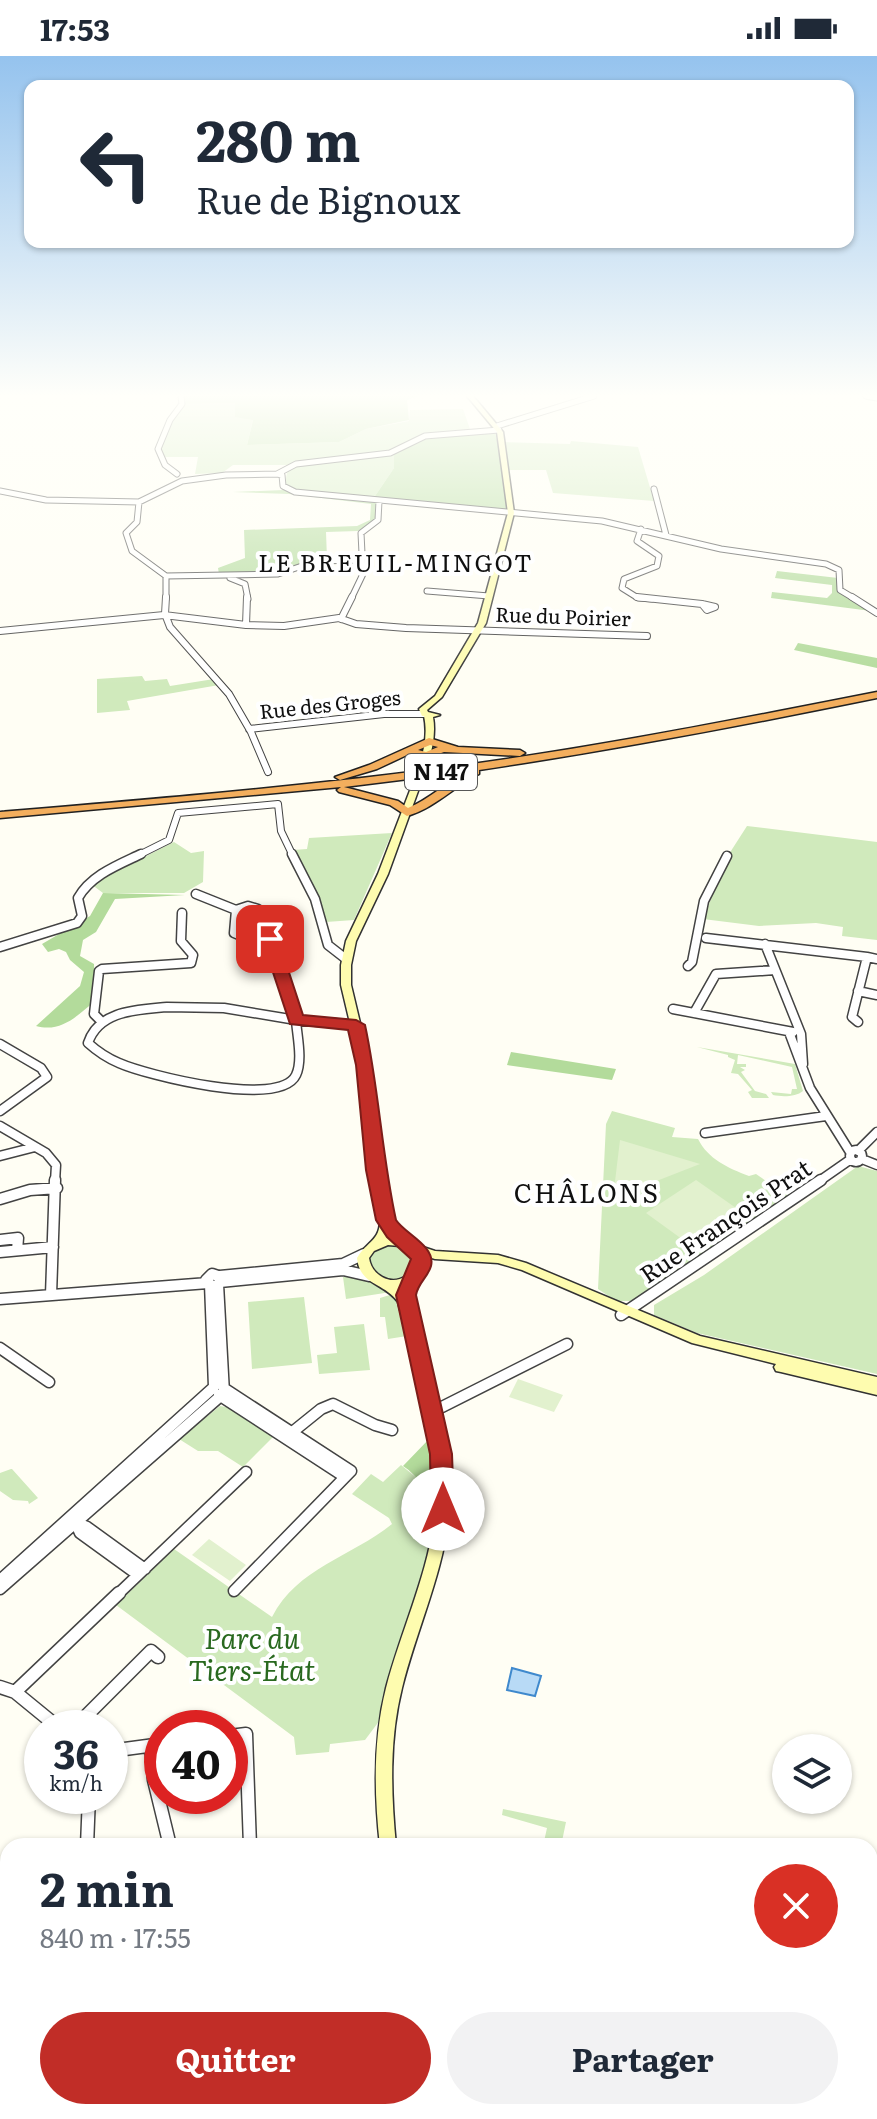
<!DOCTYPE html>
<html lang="fr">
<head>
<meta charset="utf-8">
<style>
  :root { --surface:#fff; --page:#f2f2f3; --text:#1f2937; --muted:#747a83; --accent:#c12d27 }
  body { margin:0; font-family:Literata,serif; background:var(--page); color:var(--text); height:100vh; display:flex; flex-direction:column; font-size:30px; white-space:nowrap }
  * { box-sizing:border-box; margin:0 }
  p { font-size:26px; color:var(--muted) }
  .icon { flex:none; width:44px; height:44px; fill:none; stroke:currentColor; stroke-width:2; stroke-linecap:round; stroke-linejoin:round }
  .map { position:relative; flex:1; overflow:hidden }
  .details { position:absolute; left:0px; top:1782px; width:878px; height:282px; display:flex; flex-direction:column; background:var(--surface); border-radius:24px 24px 0 0; box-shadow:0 2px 6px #0004 }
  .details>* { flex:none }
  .banner { position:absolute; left:24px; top:24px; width:830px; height:168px; border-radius:16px; box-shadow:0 2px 6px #0004; background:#fff; color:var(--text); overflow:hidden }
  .controls { position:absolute; left:772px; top:1678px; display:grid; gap:16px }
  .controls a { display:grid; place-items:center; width:80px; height:80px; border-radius:50%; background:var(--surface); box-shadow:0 2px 6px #0004; font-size:40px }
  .speed { position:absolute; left:24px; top:1654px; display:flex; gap:16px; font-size:40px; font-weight:700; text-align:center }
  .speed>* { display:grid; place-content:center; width:104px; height:104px; border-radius:50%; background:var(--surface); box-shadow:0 2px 6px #0004; line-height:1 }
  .speed small { font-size:20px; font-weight:400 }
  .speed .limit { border:12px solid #d22; background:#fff; color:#111 }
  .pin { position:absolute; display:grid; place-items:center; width:68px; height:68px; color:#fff; margin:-34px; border-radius:16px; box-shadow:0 4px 12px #0006 }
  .me { position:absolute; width:88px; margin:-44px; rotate:0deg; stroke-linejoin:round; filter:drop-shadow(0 0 6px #0008) }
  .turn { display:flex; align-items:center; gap:28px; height:168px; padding:0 40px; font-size:36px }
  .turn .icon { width:104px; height:104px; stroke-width:2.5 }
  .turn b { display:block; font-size:56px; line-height:68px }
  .round { display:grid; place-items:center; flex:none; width:84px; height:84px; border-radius:42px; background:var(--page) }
  .headline { display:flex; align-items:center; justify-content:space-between; height:136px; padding:0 40px }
  h1 { font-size:48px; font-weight:700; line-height:60px }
  .action { display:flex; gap:16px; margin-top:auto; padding:16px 40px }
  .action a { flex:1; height:92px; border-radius:48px; background:var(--accent); color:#fff; font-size:32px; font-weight:700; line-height:92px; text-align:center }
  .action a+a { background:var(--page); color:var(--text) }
  .status { display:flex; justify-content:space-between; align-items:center; height:56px; padding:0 40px; background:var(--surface); direction:ltr }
  .status svg { height:22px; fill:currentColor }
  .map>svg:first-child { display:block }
  .green { fill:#d0eabc }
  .forest { fill:#b3db9b }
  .pitch { fill:#e2f1ce }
  .water { fill:#b8daf6; stroke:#3f89cd; stroke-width:2 }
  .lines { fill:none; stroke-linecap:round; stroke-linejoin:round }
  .street-far4-casing { stroke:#434343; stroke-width:7 }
  .street-far3-casing { stroke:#434343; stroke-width:8 }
  .street-far2-casing { stroke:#434343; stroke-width:11 }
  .street-far1-casing { stroke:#434343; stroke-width:13 }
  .street-casing { stroke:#434343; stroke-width:15 }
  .secondary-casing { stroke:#323232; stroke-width:3 }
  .highway-casing { stroke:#212121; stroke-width:3 }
  .street-far4 { stroke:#fff; stroke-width:5 }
  .street-far3 { stroke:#fff; stroke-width:6 }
  .street-far2 { stroke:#fff; stroke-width:8 }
  .street-far1 { stroke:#fff; stroke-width:10 }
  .street { stroke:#fff; stroke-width:12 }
  .secondary { fill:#fefcaf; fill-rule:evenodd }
  .highway { fill:#f3ae5d; fill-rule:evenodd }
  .route { fill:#c12d27; stroke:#7d1d19; stroke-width:2 }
  .labels { text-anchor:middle; stroke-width:8; stroke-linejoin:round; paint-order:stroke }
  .far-street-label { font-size:20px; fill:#101010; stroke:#fff }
  .shield { fill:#fff; stroke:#585858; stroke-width:2 }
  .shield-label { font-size:22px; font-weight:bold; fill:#101010 }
  .far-quarter-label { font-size:24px; letter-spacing:2px; fill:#101010; stroke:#fff }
  .street-label { font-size:24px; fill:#101010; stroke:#fff }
  .neighbourhood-label { font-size:26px; letter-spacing:2px; fill:#101010; stroke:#fff }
  .near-park-label { font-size:28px; font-style:italic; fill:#29691f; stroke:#fff }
</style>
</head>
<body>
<div class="status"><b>17:53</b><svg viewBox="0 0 49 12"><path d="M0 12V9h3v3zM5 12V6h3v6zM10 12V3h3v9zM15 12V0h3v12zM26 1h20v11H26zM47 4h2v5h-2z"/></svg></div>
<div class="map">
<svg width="877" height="2063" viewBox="0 0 877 2063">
  <rect width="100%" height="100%" fill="#fffef4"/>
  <!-- green -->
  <path class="green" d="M236,347L253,363L247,389L339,386L366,373L409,365L410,354L463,353L471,376L395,395L394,412L373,443L295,434L285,427L287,417L294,409H233L222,417L195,418L198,401H163L159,393L169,370L184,348Z
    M571,385L638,391L654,445L553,437L546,414H504L498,386L570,388Z
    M142,620L145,625L167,623L170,630L214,623L219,629L127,645L130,654L97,657V623Z
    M747,770L877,786V884L842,880L843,871L816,867L759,870L703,863L729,798Z
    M392,777L354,864L326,866L293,794L307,793L309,782Z
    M174,786L191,797L204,795L203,826L184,837H103L91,828Z
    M697,991L795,1008L803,1035C796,1041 782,1041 773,1039L771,1036L791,1038L792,1033H797L792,1011L738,999L737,1008H746V1011H740L745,1014L741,1016L755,1035L766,1038L769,1042H752L748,1036L752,1034L738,1018L731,1017L735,1004L728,1001V999Z
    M612,1055L675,1072L672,1081L698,1083C708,1103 728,1112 749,1120L756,1118L785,1138L789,1136L794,1138L634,1245H616L598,1233L606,1068Z
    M858,1110L877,1115V1318L697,1277L654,1259V1249L704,1219Z
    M400,1189L409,1193L417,1202L415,1214L394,1225L375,1221L367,1204C376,1191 385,1188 400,1189Z
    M358,1220L391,1236L346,1243L343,1221Z
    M393,1238L402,1251L407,1280L388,1283L385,1261H380V1242Z
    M304,1241L312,1307L252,1313L248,1246Z
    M364,1268L370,1314L319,1318L317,1299L337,1297L334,1271Z
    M220,1350L231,1352L273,1381L243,1411L218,1395H198L179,1383Z
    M401,1409L423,1427L424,1454L413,1477L431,1486L388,1632L383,1660L365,1684L330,1688L329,1696L296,1699L294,1681L116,1549L174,1493L272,1561C297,1512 351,1501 392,1468L389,1462L352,1438L371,1418L383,1426Z
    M11,1413H12L38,1442L29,1448L28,1445L13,1444L0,1435V1417Z
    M503,1753L566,1766L561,1790H543L547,1772L502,1759Z
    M500,2056H790V2063H499Z"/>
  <!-- forest -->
  <path class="forest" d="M184,340H419L407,344L409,364L366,373L339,386L247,389L253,364L235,361V347L184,348Z
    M495,376L504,414L507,455L373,443L394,412V398C424,377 459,379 495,376Z
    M284,434L377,446V463L358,475L326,476L327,503L279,517L219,518L218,512L245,502L244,474L357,470L370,464L371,448L289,438L233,436Z
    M777,515L838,522L837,534L871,555L771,542L772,536L827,542L832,537V529L775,522Z
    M798,587L877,602V612L794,594Z
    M103,837L185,839L115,843L96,876L83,884L80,900L94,908L95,945C77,960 61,977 36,970L80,930L84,916L70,904L66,896L59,893L48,896L42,888L90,860Z
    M511,996L616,1013L612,1024L507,1009Z
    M430,1382L436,1433L431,1486L413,1478C431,1451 430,1428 403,1410Z"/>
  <!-- pitch -->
  <path class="pitch" d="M620,1084L700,1108L613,1142Z
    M696,1124L736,1152L686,1186L646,1157Z
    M518,1323L563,1339L554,1356L509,1341Z
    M209,1483L246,1509L230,1525L192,1499Z"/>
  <!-- water -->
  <path class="water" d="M512,1612L541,1620L535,1640L507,1634Z"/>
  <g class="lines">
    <!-- street-far4 casing -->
    <g class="street-far4-casing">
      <path id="street-far4" d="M866,340L877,342
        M497,370L594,340
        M177,418L165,409L158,393L170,364L182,348L181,340
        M277,418L282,419L283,430L295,436L602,465L721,493L826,508L839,514L840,534L855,543
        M654,433L666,479
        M0,435L46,444L139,446L182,425L226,419L277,418L296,408L390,397L425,380L499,374
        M139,446L137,466L126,477L132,495L166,520V543
        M641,473L637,485L659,500L657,510L624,523L622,532L638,542L652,543
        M166,520L278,518L317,505L362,504
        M230,522L245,528L248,543
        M427,535L489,540
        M351,543L363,518L361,477L378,464L379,445"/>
    </g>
    <!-- street-far3 casing -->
    <g class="street-far3-casing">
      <path id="street-far3" d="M166,541L165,558L170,571L229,638L251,676L268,716
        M637,541L702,548
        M852,541L877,557
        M702,548L715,551L707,554Z
        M341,563L352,541
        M246,569L247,541
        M0,575L164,559L246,569L284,570L339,562L356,568L406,572L647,580
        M249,673L384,658H425
        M137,800L169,784L178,757L278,748L281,775L293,800"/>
    </g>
    <!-- street-far2 casing -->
    <g class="street-far2-casing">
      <path id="street-far2" d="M292,798L315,843L328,889L346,903
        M196,838L236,854
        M248,850L258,853L272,893L234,877L236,854Z
        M706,882L867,901
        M765,888L801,978L803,1008
        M0,891L77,867L82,860L78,842C91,819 118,809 141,798
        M272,893L296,964L356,969
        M688,910L692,906L704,845L727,800
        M858,935L877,939
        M167,951L224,952L296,964C297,980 303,1004 296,1019C280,1053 146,1019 119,1007C107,1002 98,996 88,987C99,954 137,954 167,951Z
        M673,953L793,976
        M694,957L716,918L775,914
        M100,964L94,958L99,915L102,913L191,907L193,899L181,885L182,857
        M858,966L852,961L867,901L877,903
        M789,976L810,1032L850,1096
        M0,988L41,1012L47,1021L0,1055
        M0,1070L46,1097L56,1109L55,1126
        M705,1077L826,1060
        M850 1100a6 6 0 1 1 12 0a6 6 0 1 1-12 0Z
        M858,1095L877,1076
        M0,1100L35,1091
        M862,1103L877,1109
        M818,1126L851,1103"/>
    </g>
    <!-- street-far1 casing -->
    <g class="street-far1-casing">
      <path id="street-far1" d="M0,1143L30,1134L57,1132
        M0,1184L18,1182L17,1194
        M0,1196L53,1191
        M220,1220L343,1208L364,1198
        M220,1226L343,1214L369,1220
        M51,1239L55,1124
        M0,1243L208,1227
        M621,1259L821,1124
        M0,1292L49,1326
        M214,1331L210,1228L206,1224L212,1218L221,1221
        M225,1333L351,1415L234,1535
        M219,1339L345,1421
        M432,1356L567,1288
        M290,1378L321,1353L333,1348L375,1369L392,1374
        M72,1465L87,1471L145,1513
        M76,1468L80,1477L138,1519
        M0,1524L214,1331
        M0,1533L224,1337L218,1228
        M117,1539L246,1416"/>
    </g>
    <!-- street casing -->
    <g class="street-casing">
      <path id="street" d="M0,1631L15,1636L59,1672
        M15,1636L119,1537
        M74,1672L151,1595L158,1601
        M230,1680L246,1678L250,1790
        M151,1690L154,1724L170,1790
        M110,1695L162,1688
        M87,1790L89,1740
        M0,1836L8,1835
        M252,2056V2063
        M20,2063L25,2056
        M173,2063L174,2056"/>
    </g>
    <!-- secondary casing -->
    <g class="secondary-casing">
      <path id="secondary" d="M467,340H473L503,376L514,457L486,567L442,641L427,654L428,656L440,659L433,661C436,678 432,694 427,711L423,714L419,711C424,694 428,678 424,660H422L419,653L435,640L478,567L508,457L497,376Z
        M418,721L422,724L388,818L356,885L351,909V929L370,1009L379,1094L392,1164V1176L389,1181L407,1183L417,1189L435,1195L498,1199L526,1207L700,1280L877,1321V1339L781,1316L776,1315L774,1311L776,1308L692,1287L522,1214L498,1207L435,1203L425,1200L427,1210C420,1221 413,1227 401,1232L410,1245C429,1310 454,1380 450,1448C446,1512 417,1571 402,1632C389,1684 391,1737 396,1790H380C374,1737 373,1684 386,1632C402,1571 431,1513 436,1449C441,1381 416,1311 398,1246C384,1226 360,1230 357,1202C367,1185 380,1185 380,1164L367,1094L360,1009L341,929V909L346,885L378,818L414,724ZM388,1189L400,1190L411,1197L415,1209C412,1213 409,1217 406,1220C390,1231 371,1218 369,1202L374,1195Z
        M408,2056H426V2063H408Z"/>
    </g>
    <!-- highway casing -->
    <g class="highway-casing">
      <path id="highway" d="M877,636V642C745,669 613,694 479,714V718C453,731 435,752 407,760L390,749L339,736L337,734L341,731L0,762V756C155,743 311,730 465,709C603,690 740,663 877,636ZM465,716H467C446,726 430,743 408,752L398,745L344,731Z
        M429,682L458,691L520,694L525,697L520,700L444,696L427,702L409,698L377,713L340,724L335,721L369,709ZM430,689L438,691L426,696L418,694Z"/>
    </g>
    <!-- street-far4 -->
    <use href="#street-far4" class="street-far4"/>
    <!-- street-far3 -->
    <use href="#street-far3" class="street-far3"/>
    <!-- street-far2 -->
    <use href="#street-far2" class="street-far2"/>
    <!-- street-far1 -->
    <use href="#street-far1" class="street-far1"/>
    <!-- street -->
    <use href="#street" class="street"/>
    <!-- secondary -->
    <use href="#secondary" class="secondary"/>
    <!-- highway -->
    <use href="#highway" class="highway"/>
  </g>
  <!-- sky -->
  <linearGradient id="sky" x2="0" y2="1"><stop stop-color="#95c3ee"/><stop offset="0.54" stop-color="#fffffa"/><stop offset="1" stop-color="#fffffa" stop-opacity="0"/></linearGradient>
  <rect width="877" height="629" fill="url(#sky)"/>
  <!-- route -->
  <path class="route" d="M270,878L278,883L303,959L356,964L365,969C379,1034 382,1100 396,1164C405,1178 436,1190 431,1210C428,1221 418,1227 416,1239L452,1398L454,1453L451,1460L443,1463L434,1460L431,1453L430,1398L396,1239L411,1203L387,1181L376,1164L366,1114L356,1009L348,974L290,968L262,883Z"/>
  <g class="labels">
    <!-- far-street labels -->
    <g class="far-street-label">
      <text transform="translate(563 561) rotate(2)" y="7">Rue du Poirier</text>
      <text transform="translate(330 649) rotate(-6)" y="7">Rue des Groges</text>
    </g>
    <!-- shield labels -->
    <rect class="shield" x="405" y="698" width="72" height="36" rx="6"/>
    <g class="shield-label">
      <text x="441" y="724">N 147</text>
    </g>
    <!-- far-quarter labels -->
    <g class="far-quarter-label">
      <text x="396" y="516">LE BREUIL-MINGOT</text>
    </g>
    <!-- street labels -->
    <g class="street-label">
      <text transform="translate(726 1166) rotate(-34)" y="8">Rue François Prat</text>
    </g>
    <!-- neighbourhood labels -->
    <g class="neighbourhood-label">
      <text x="587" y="1147">CHÂLONS</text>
    </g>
    <!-- near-park labels -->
    <g class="near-park-label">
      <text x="252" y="1593">Parc du<tspan x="252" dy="32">Tiers-État</tspan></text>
    </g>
  </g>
</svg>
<div class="controls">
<a><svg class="icon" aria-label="layers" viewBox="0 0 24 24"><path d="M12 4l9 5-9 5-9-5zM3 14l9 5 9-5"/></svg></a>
</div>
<div class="speed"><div>36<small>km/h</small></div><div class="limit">40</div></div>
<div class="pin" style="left:270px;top:883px;background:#d93025"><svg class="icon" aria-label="arrive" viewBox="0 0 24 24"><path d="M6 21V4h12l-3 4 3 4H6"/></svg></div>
<svg class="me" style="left:443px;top:1453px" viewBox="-20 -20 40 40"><circle r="19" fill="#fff"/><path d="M0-13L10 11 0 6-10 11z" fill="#c12d27"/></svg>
<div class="banner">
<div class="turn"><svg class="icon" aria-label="left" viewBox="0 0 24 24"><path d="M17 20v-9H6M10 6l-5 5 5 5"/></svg><div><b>280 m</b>Rue de Bignoux</div></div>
</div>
<section class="details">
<div class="headline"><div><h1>2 min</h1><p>840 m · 17:55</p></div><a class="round" style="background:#d93025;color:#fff"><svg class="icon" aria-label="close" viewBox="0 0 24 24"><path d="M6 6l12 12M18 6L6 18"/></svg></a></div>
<div class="action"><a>Quitter</a><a>Partager</a></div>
</section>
</div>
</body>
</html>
